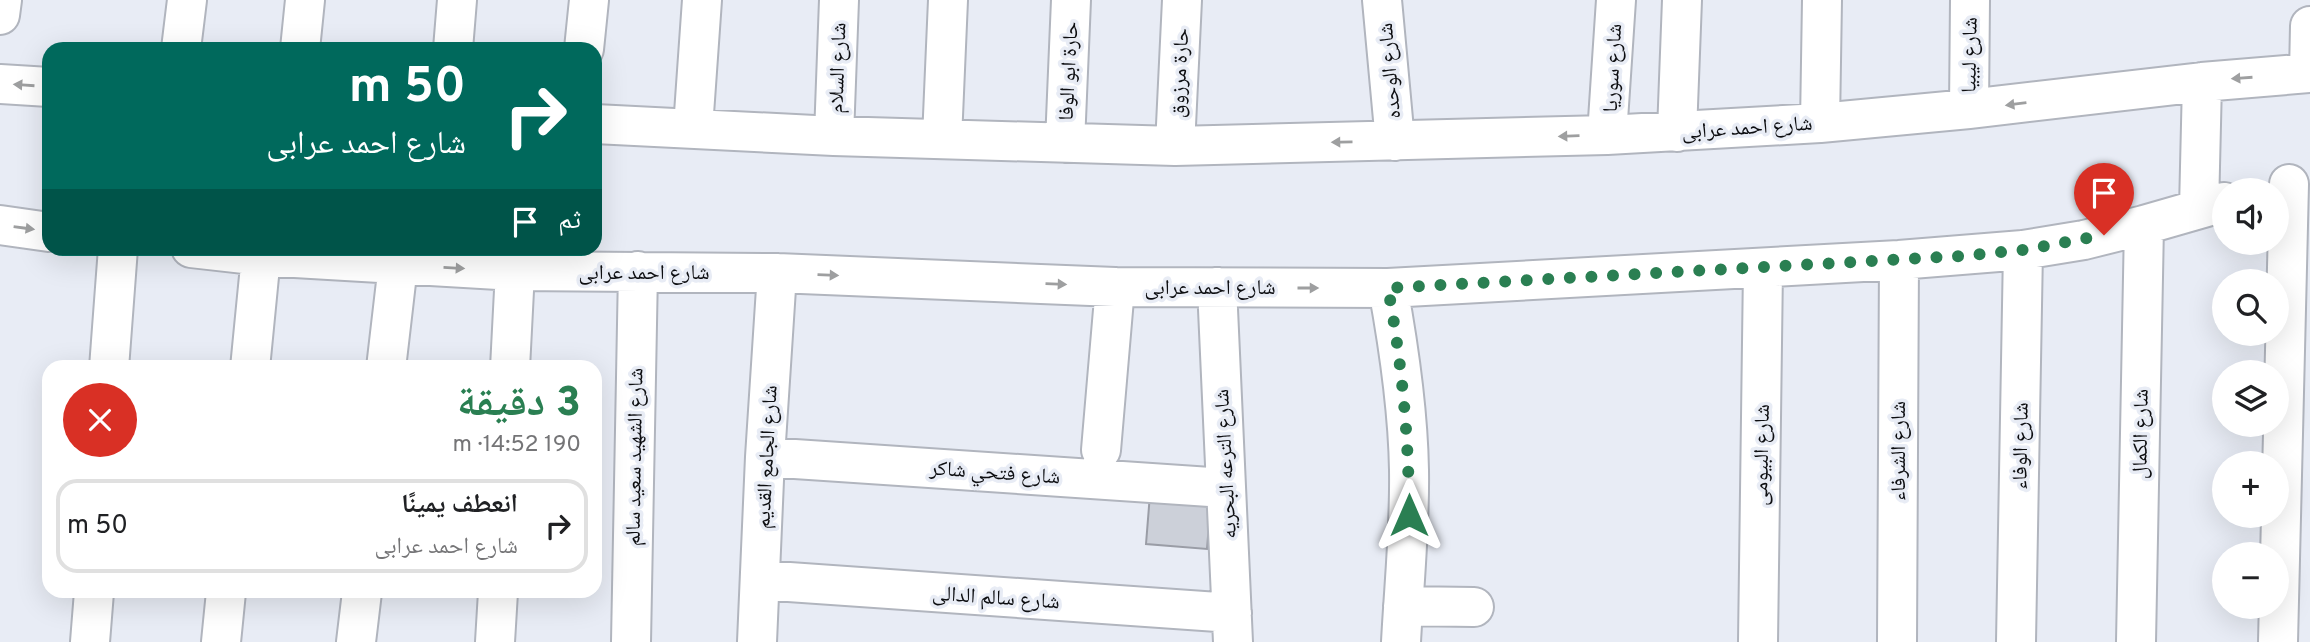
<!DOCTYPE html>
<html lang="ar">
<head>
<meta charset="utf-8">
<style>
  :root { --surface:#fff; --page:#f2f2f2; --text:#202124; --muted:#757577; --line:#e0e0e0; --accent:#2a7f52 }
  body { margin:0; font-family:Overpass,"Noto Naskh Arabic",sans-serif; background:var(--page); color:var(--text); direction:rtl; height:100vh; display:flex; flex-direction:column; font-size:26px; white-space:nowrap }
  * { box-sizing:border-box; margin:0 }
  p { font-size:23px; color:var(--muted) }
  .icon { flex:none; width:38px; height:38px; fill:none; stroke:currentColor; stroke-width:2; stroke-linecap:round; stroke-linejoin:round }
  .map { position:relative; flex:1; overflow:hidden; direction:ltr }
  .details { position:absolute; left:42px; top:360px; width:560px; height:238px; display:flex; flex-direction:column; background:var(--surface); border-radius:21px; box-shadow:0 7px 28px #0002; direction:rtl }
  .details>* { flex:none }
  .top-card { position:absolute; left:42px; top:42px; width:560px; height:214px; border-radius:21px; box-shadow:0 7px 28px #0002; direction:rtl; background:#00695c; color:#fff; overflow:hidden }
  .fabs { position:absolute; left:2212px; top:178px; display:grid; gap:14px }
  .fabs a { display:grid; place-items:center; width:77px; height:77px; border-radius:50%; background:var(--surface); box-shadow:0 7px 28px #0002; font-size:35px }
  .pin { position:absolute; display:grid; place-items:center; width:60px; height:60px; color:#fff; margin:-72px -30px; border-radius:50% 50% 50% 0; rotate:-45deg; box-shadow:0 0 7px #0007 }
  .pin .icon { rotate:45deg }
  .me { position:absolute; width:77px; margin:-38px; rotate:0deg; stroke-linejoin:round; filter:drop-shadow(0 0 5px #0008) }
  .turn { display:flex; align-items:center; gap:24px; height:147px; padding:0 21px; font-size:32px }
  .turn .icon { width:91px; height:91px; stroke-width:2.5 }
  .turn b { display:block; font-size:49px; line-height:60px }
  .then { display:flex; align-items:center; height:66px; padding:0 21px; background:#0003; gap:14px; font-size:26px }
  .round { display:grid; place-items:center; flex:none; width:74px; height:74px; border-radius:37px; background:var(--page) }
  .overview { display:flex; align-items:center; justify-content:space-between; height:119px; padding:0 21px }
  h1 { font-size:42px; font-weight:800; line-height:52px; color:var(--accent) }
  ul { padding:0; list-style:none }
  li { display:flex; align-items:center; gap:21px; height:94px; margin:0 14px 10px; padding:0 7px; border:4px solid var(--line); border-radius:21px }
  li div { flex:1 }
  li b { display:block; font-size:26px }
  li em { font-style:normal }
  .map>svg:first-child { display:block }
  .building { fill:#ccd0d9; stroke:#9a9da6; stroke-width:2 }
  .lines { fill:none; stroke-linecap:round; stroke-linejoin:round }
  .minor-casing { stroke:#b1b5be; stroke-width:42 }
  .minor { stroke:#fff; stroke-width:38 }
  .oneway { fill:#9e9fa0 }
  .route { stroke:#2a7f52; stroke-width:12; stroke-dasharray:0 21.6 }
  .labels { text-anchor:middle; stroke-width:7; stroke-linejoin:round; paint-order:stroke }
  .street-label { font-size:21px; fill:#0d0e11; stroke:#e8ecf5 }
</style>
</head>
<body>
<div class="map">
<svg width="2310" height="642" viewBox="0 0 2310 642">
  <rect width="100%" height="100%" fill="#e8ecf5"/>
  <!-- building -->
  <path class="building" d="M1150,494L1211,499L1207,549L1146,544Z"/>
  <g class="lines">
    <!-- minor casing -->
    <g class="minor-casing">
      <path id="minor" d="M1382,0L1395,141
        M0,15L2,0
        M181,49L187,0
        M300,49L305,0
        M453,49L457,0
        M584,49L589,0
        M2309,73L2310,26
        M0,84L49,87
        M1969,109L1970,0
        M1820,123L1822,0
        M595,124L834,136L1175,146L1607,135L1820,123L1969,109L2202,82L2310,73
        M693,128L702,0
        M1677,132L1682,0
        M1607,135L1616,0
        M834,136L839,0
        M942,139L948,0
        M1065,143L1071,0
        M1175,146L1182,0
        M2199,209L2202,82
        M0,225L49,232
        M191,248L261,256L515,271L777,273L1115,287L1388,288L1899,260L2023,250L2084,240L2144,225L2224,202
        M1217,287L1233,642
        M1388,288C1399,348 1408,409 1409,470C1410,528 1404,585 1401,642
        M109,368L118,248
        M250,368L261,256
        M386,368L398,265
        M510,368L515,271
        M1101,450L1115,287
        M765,457L1225,488
        M760,580L1232,613
        M1403,606L1474,607
        M90,642L94,592
        M221,642L226,592
        M356,642L362,592
        M495,642L498,592
        M631,642L638,271
        M757,642L765,457L777,273
        M1758,642L1763,268
        M1897,642L1899,260
        M2016,642L2023,250
        M2136,642L2144,225
        M2278,642L2289,184"/>
    </g>
    <!-- minor -->
    <use href="#minor" class="minor"/>
  </g>
  <!-- one-way arrows -->
  <defs><path id="oneway-solid" d="M-6-.8H1V-3.2L6.5 0L1 3.2V.8H-6Z" transform="scale(1.75)"/></defs>
  <g class="oneway">
    <use href="#oneway-solid" transform="translate(2242 78) rotate(176)"/>
    <use href="#oneway-solid" transform="translate(24 85) rotate(-176)"/>
    <use href="#oneway-solid" transform="translate(2016 104) rotate(173)"/>
    <use href="#oneway-solid" transform="translate(1569 136) rotate(178)"/>
    <use href="#oneway-solid" transform="translate(1342 142) rotate(179)"/>
    <use href="#oneway-solid" transform="translate(24 228) rotate(8)"/>
    <use href="#oneway-solid" transform="translate(454 268) rotate(3)"/>
    <use href="#oneway-solid" transform="translate(828 275) rotate(2)"/>
    <use href="#oneway-solid" transform="translate(1056 284) rotate(2)"/>
    <use href="#oneway-solid" transform="translate(1308 288)"/>
  </g>
  <g class="lines">
    <!-- route -->
    <path class="route" d="M1409,515C1409,438 1402,364 1388,288L1961,256L2023,250L2104,235"/>
  </g>
  <g class="labels">
    <!-- street labels -->
    <g class="street-label">
      <text transform="translate(1969 55) rotate(-89)" y="7">شارع ليبيا</text>
      <text transform="translate(837 68) rotate(-88)" y="7">شارع السلام</text>
      <text transform="translate(1612 68) rotate(-87)" y="7">شارع سوريا</text>
      <text transform="translate(1068 71) rotate(-87)" y="7">حارة ابو الوفا</text>
      <text transform="translate(1389 71) rotate(-95)" y="7">شارع الوحده</text>
      <text transform="translate(1179 73) rotate(-87)" y="7">حارة مرزوق</text>
      <text transform="translate(1747 127) rotate(-4)" y="7">شارع احمد عرابى</text>
      <text x="644" y="279">شارع احمد عرابى</text>
      <text x="1210" y="294">شارع احمد عرابى</text>
      <text transform="translate(2140 434) rotate(-89)" y="7">شارع الكمال</text>
      <text transform="translate(2020 446) rotate(-89)" y="7">شارع الوفاء</text>
      <text transform="translate(1898 451) rotate(-90)" y="7">شارع الشرفاء</text>
      <text transform="translate(1761 455) rotate(-89)" y="7">شارع البيومى</text>
      <text transform="translate(634 457) rotate(-89)" y="7">شارع الشهيد سعيد سالم</text>
      <text transform="translate(766 457) rotate(-87)" y="7">شارع الجامع القديم</text>
      <text transform="translate(1225 464) rotate(-93)" y="7">شارع الترعه البحريه</text>
      <text transform="translate(995 472) rotate(4)" y="7">شارع فتحي شاكر</text>
      <text transform="translate(996 597) rotate(4)" y="7">شارع سالم الدالى</text>
    </g>
  </g>
</svg>
<div class="fabs">
<a><svg class="icon" aria-label="sound" viewBox="0 0 24 24"><path d="M4 9h4l5-4v14l-5-4H4zM17 9q2 3 0 6"/></svg></a>
<a><svg class="icon" aria-label="search" viewBox="0 0 24 24"><circle cx="10" cy="10" r="6"/><path d="M15 15l6 6"/></svg></a>
<a><svg class="icon" aria-label="layers" viewBox="0 0 24 24"><path d="M12 4l9 5-9 5-9-5zM3 14l9 5 9-5"/></svg></a>
<a>+</a>
<a>−</a>
</div>
<div class="pin" style="left:2104px;top:235px;background:#d93025"><svg class="icon" aria-label="arrive" viewBox="0 0 24 24"><path d="M6 21V4h12l-3 4 3 4H6"/></svg></div>
<svg class="me" style="left:1409px;top:515px" viewBox="-20 -20 40 40"><path d="M0-17L14 15 0 8-14 15z" fill="#2a7f52" stroke="#fff" stroke-width="4"/></svg>
<div class="top-card">
<div class="turn"><svg class="icon" aria-label="right" viewBox="0 0 24 24"><path d="M7 20v-9h11M14 6l5 5-5 5"/></svg><div><b>50 m</b>شارع احمد عرابى</div></div>
<div class="then">ثم<svg class="icon" aria-label="arrive" viewBox="0 0 24 24"><path d="M6 21V4h12l-3 4 3 4H6"/></svg></div>
</div>
<section class="details">
<div class="overview"><div><h1>3 دقيقة</h1><p>190 m · 14:52</p></div><a class="round" style="background:#d93025;color:#fff"><svg class="icon" aria-label="close" viewBox="0 0 24 24"><path d="M6 6l12 12M18 6L6 18"/></svg></a></div>
<ul>
<li><svg class="icon" aria-label="right" viewBox="0 0 24 24"><path d="M7 20v-9h11M14 6l5 5-5 5"/></svg><div><b>انعطف يمينًا</b><p>شارع احمد عرابى</p></div><em>50 m</em></li>
</ul>
</section>
</div>
</body>
</html>
